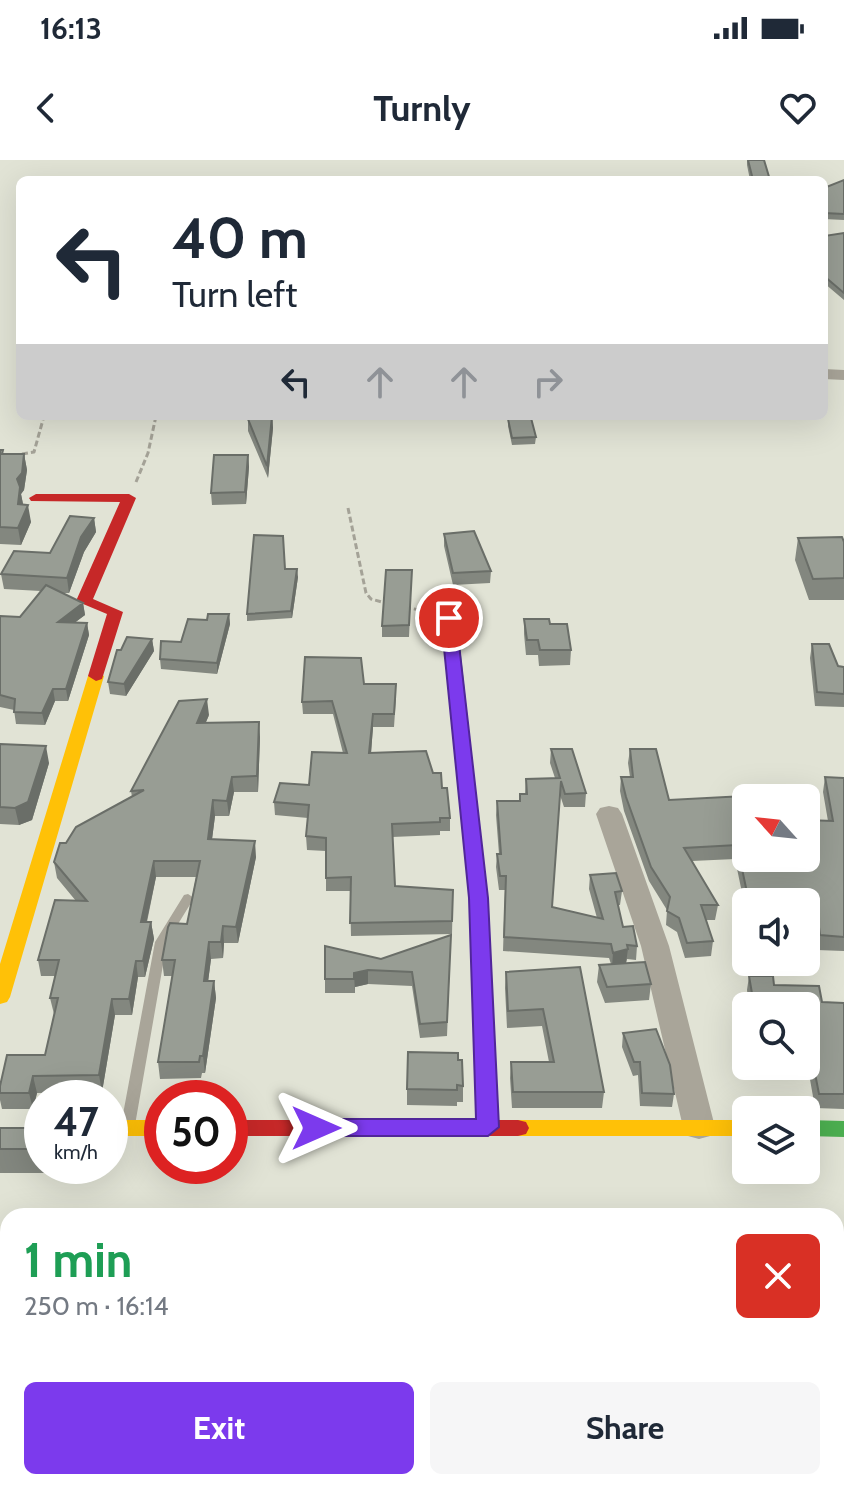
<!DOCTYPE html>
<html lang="en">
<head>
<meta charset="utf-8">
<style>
  :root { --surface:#fff; --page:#f6f6f7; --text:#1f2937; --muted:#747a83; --accent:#7c3aed }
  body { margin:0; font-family:Cabin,sans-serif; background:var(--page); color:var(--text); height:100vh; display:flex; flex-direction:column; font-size:30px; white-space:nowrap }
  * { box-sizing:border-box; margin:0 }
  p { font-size:26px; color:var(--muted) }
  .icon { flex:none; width:44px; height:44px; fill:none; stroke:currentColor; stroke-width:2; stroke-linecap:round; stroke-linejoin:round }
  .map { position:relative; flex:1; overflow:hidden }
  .sheet { position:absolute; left:0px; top:1048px; width:844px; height:282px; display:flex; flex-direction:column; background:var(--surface); border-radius:24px 24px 0 0; box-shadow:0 8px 32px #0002 }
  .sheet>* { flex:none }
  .banner { position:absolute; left:16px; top:16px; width:812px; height:244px; border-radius:12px; box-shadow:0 8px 32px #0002; background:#fff; color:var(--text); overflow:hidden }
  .needle { width:52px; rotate:297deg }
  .fabs { position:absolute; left:732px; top:624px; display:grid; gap:16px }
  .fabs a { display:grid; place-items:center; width:88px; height:88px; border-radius:12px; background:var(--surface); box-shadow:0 8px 32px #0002; font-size:40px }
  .speed { position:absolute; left:24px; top:920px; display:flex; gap:16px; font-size:40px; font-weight:700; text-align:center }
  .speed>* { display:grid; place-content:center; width:104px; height:104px; border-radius:50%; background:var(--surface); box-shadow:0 8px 32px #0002; line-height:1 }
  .speed small { font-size:20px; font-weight:400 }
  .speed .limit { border:12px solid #d22; background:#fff; color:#111 }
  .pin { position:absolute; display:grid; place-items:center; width:68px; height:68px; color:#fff; margin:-34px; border:4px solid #fff; border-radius:50%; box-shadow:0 2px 8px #0007 }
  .me { position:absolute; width:88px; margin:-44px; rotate:90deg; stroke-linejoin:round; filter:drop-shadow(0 0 6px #0008) }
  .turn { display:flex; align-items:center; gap:28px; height:168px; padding:0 24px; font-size:36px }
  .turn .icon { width:104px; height:104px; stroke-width:2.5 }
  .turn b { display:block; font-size:56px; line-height:68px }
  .lanes { display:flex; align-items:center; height:76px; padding:0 24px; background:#0003; justify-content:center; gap:40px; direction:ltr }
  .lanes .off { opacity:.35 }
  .round { display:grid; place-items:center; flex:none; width:84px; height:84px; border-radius:12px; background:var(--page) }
  .headline { display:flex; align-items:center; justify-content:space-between; height:136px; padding:0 24px }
  h1 { font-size:48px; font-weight:700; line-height:60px; color:#1e9e55 }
  .primary-button { display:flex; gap:16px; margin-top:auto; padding:16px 24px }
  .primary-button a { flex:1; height:92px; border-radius:12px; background:var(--accent); color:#fff; font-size:32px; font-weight:700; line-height:92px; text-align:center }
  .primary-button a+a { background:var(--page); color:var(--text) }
  .status { display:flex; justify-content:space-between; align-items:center; height:56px; padding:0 40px; background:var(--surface); direction:ltr }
  .status svg { height:22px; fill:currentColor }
  header { display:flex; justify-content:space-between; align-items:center; height:104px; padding:0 24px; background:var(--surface); font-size:36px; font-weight:700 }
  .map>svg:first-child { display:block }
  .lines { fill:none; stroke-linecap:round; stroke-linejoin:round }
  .stream { stroke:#67bdae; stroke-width:9 }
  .path { stroke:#a4a297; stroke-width:3; stroke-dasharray:6 3; stroke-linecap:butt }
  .lane { fill:#a9a599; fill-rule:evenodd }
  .street { fill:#a9a599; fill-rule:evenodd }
  .fast { fill:#4caf50; fill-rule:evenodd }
  .slow { fill:#ffc107; fill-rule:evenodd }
  .jam { fill:#c62828; fill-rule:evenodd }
  .wall { fill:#83877f }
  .shaded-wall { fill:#6a6e68 }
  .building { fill:#989d94; stroke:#6a6e68; stroke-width:2 }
  .route { fill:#7c3aed; stroke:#51269a; stroke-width:2 }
</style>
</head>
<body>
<div class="status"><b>16:13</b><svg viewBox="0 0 49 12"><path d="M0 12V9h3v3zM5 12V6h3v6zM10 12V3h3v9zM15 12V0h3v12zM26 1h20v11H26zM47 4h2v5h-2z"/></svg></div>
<header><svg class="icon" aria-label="back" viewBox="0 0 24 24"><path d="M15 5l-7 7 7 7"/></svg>Turnly<svg class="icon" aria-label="heart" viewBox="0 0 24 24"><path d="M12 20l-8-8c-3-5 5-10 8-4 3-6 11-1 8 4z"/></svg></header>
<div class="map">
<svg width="844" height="1329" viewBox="0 0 844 1329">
  <rect width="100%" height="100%" fill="#e1e3d5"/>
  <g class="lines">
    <!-- stream -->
    <path class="stream" d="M836,1122H844
      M0,1132H8"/>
    <!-- path -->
    <path class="path" d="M22,294L34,292L44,256
      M136,322L148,293L156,256
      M348,348L366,433L371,439L389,444
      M405,447L424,451"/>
    <!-- lane -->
    <path class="lane" d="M188,734L194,738L167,782L135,965L133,969L128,971L123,969L121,965L155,782L184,735Z"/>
    <!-- street -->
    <path class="street" d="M824,209L844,210V220L824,219Z
      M609,646L618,648L622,654L669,786L715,967L710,976L699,979L688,976L683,967L641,786L596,654L600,648Z"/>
    <!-- fast -->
    <path class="fast" d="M449,453L457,458L487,738L499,967L496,973L488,975L480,973L477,967L469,738L441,458Z
      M806,960L844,961V977L806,976Z"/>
    <!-- slow -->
    <path class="slow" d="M96,511L104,516L10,837L7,842L0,844V804L88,516Z
      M110,960H162V976H110Z
      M518,960H746V976H518L510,974L507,968L510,962Z"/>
    <!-- jam -->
    <path class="jam" d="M36,334H129L136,338L93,439L123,452L102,519L96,521L88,516L107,454L76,441L120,342L31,341L29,338Z
      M230,960H518L526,962L529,968L526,974L518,976H230Z"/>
  </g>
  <!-- wall -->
  <path class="wall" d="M747,0L770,20H750L747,5Z
    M844,20V60L824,59V28Z
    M844,73V140L824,123V76Z
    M272,256L273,268L268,318L248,271V259Z
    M508,259L536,277L535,284L512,285L508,266Z
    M0,290L4,294H24L27,310L24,330L21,334L23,344L31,362L21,385L0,384Z
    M248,295L249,307L246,344L212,345L211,333Z
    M94,358L96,372L84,392L69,433H63L83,443L85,455L75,462L87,463L89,475L68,541H55L45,565L16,564L14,550L0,547V456L20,457L41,431L4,429L1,414L50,393Z
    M444,374L491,411L490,423L453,425L444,386Z
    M798,378L844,382V440H809L795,400Z
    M285,409L298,417L292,458L247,461V454Z
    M412,410L409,477H382V466Z
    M229,454L230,464L217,514L161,509L160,499L181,482L207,460Z
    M524,459L550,464L571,490L570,505L539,506L538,495H526L524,474Z
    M152,479L154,491L126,536L110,534L108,522L121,490Z
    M812,484L838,506L844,507V547L815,546L810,498Z
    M396,537L394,567H373L371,593L433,613L442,628L450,658V671H440V675L392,677L395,726L453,730L452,774L351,776L350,731H326V691L307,690L306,676L308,658L275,655L274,642L309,625L343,593L333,554H303L302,542Z
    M209,555L206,562L260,577L258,632H234L229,656H215L212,679L256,697L238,783H224L223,798L211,799L208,821H214L216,838L205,913H202L201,918L160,919L158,902L172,816H164L162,800L187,764L196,717H156L147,762H151L154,779L145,817H138L132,855H115L102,932L37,933L33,949H2L0,940V926L45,895L54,854L50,838L55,816H41L38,800L76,741L57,718L54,702L66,683L132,637L131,631Z
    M0,584L49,603L32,660L19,665L0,664Z
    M551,589L586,633L585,647H564L560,635L552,747L597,758L589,729L590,715L622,731L620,745H618L623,767L637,786L636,800L627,799L626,803L651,824L649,840L605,843L597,822L599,805L611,804L609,798L503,791L505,730H499L496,707L497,694H499L496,655L497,641H520V634H525L526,619L555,618L550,603Z
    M630,589L669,640L782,634L746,698L828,661L823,632L825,617L844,618V791L817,790L815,773H806V742H746V752L735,699L692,701L718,745L715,760H706L713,781L711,796L685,798L677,772L666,765L667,750L649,721L624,651L620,631L621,617H630L628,603Z
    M451,775L447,876L420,878L412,826L368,824L355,827V833H325V819Z
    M580,807L604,932L602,948H512L510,918L511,902H549L542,866L507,868L505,828L506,812Z
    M749,816L822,842L844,843V949L815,948L808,908H795V906H806V846H749L747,830Z
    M623,873L674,934L672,947L640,946L638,915L633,916L622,887Z
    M458,900L463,926V942H457V946L407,945V929Z
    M0,968H42V1006H47L46,1013H0Z"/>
  <!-- shaded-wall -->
  <path class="shaded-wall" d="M272,256L273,268L268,318L267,306Z
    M24,294L27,310L24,330L21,334L23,344L28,345L31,362L21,385L18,368L17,319Z
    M248,295L249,307L246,344L245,332Z
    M94,358L96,372L84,392L69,433L67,418L81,377Z
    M297,409L298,417L292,458L291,451Z
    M83,443L85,455L60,474L58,462Z
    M229,454L230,464L217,514V503Z
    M87,463L89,475L68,541L66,529Z
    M152,479L154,491L126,536L124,524Z
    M53,529L55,541L45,565L42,553Z
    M207,539L209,555L199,578L197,563Z
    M373,554V567L370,606L369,593Z
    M259,562L260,577L258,632L257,616Z
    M46,586L49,603L32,660L19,665L15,648Z
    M232,617L234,632L229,656L227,641Z
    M213,640L215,656L210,695L208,679Z
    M255,681L256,697L238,783L236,767Z
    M154,701L156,717L143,778L141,762Z
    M151,762L154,779L145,817L143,801Z
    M223,766L224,783L223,798L221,782Z
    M209,782L211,799L206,838L204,821Z
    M628,789L626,803L612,807L613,793Z
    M136,801L138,817L132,855L129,839Z
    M368,810V824L355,827V833L354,813Z
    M214,821L216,838L205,913L203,896Z
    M112,839L115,855L102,932L99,915Z
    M33,916L37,933L33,949L29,933Z"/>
  <!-- building -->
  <path class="building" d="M748,0H764L770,20H753Z
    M844,20V54L824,53V28Z
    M844,73V133L824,116V76Z
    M272,256L267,306L248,259Z
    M531,258L536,277L512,278L508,259Z
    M0,290H3L2,294H24L22,313L17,319L20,327L18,344L28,345L18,368L0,367Z
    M214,295H248L245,332L211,333Z
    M70,356L94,358L81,377L67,418L1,414L14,391L50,393Z
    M474,371L491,411L453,413L444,374Z
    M254,375L283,376L285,409H297L291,451L247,454Z
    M842,377L844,382V418L813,419L798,378Z
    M386,410H412L409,465L382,466Z
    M46,425L83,443L58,462L87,463L66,529H53L42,553L14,552L15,539L0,535V456L20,457Z
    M208,454H229L217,503L160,499L161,481L181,482L188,459L207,460Z
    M524,459H549L550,464H567L571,490H540L538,480H527Z
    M127,477L152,479L124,524L108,522L117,490H121Z
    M812,484H829L838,506L844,507V534L817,532Z
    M305,497L361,498L364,524H396L394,554H373L369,593L426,591L433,613H441L442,628H447L450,658H440V662L392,664L395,726L453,730L452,761L350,763L351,717L326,718V678L306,676L309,645L274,642L280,623L309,625L312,592L347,593L332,541L302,542Z
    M207,539L197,563L259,562L257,616L232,617L227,641L213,640L208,679L255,681L236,767L223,766L221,782H209L204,821H214L203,896H200L199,902H158L175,800H162L168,767L170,763L187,764L200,701H154L141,762H151L143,801H136L129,839H112L99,915L33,916L29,933H0V926L7,895H45L58,838H50L59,800H38L55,740L87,741L54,702L60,683H66L76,667L144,630L131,631L179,541Z
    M0,584L46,586L28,642L15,648L0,647Z
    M551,589H572L586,633L565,634L561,621L552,747L603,759L590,715L616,713L622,731L615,732L623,767L633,766L637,786L627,785L628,789L613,793L611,784L504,777L506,716H500L497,694H501L497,641H520V634H527L526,619L560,618Z
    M630,589H656L669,640L782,634L783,638H746V698H806V660L833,661L825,617L844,618V777L820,775L818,759H806V742H749L737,685L684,688L718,745H701L713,781L687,783L679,758L667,751L670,737L651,707L626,637L621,617H633Z
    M451,775L447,862L420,864L412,812L368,810L354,813V819H325V786L381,799Z
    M645,802L651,824L607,827L599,805Z
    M580,807L604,932H513L511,902H554L543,849L508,851L506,812Z
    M749,816H773L774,825L819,826L822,842L844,843V934H819L811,893H806V846L754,845Z
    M656,869L670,905L674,934L642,933L640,902H634L623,873Z
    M408,892L458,893V900H462L463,926L457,925V930L407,929Z
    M0,968H42L41,989H0Z"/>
  <!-- route -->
  <path class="route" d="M449,453L456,458L488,738L499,967L488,976H316L308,974L305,968L308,962L316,959H476L469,738L441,458Z"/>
</svg>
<div class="fabs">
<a><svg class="needle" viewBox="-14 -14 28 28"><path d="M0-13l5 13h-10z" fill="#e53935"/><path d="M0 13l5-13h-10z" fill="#747a83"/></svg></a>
<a><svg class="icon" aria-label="sound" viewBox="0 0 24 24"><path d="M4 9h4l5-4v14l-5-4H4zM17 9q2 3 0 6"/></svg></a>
<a><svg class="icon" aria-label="search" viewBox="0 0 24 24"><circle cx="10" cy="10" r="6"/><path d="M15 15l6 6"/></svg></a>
<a><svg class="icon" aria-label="layers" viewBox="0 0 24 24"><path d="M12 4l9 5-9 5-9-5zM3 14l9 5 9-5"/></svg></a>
</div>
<div class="speed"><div>47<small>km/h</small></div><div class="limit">50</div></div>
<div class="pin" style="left:449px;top:458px;background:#d93025"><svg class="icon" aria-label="arrive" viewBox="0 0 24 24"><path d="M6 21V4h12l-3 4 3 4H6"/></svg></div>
<svg class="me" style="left:316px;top:968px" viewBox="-20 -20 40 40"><path d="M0-17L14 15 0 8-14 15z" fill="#7c3aed" stroke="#fff" stroke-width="4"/></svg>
<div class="banner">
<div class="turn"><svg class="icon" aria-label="left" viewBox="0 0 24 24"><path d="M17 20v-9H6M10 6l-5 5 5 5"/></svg><div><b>40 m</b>Turn left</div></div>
<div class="lanes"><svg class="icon" aria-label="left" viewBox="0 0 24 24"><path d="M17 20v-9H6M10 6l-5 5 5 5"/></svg><svg class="icon off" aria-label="ahead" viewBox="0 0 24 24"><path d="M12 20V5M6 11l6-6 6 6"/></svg><svg class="icon off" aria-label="ahead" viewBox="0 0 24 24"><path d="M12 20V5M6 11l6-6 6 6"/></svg><svg class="icon off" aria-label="right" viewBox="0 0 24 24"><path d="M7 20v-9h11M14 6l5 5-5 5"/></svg></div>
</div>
<section class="sheet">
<div class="headline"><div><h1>1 min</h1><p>250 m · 16:14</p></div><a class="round" style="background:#d93025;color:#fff"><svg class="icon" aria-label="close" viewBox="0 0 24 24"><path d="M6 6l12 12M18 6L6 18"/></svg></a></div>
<div class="primary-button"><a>Exit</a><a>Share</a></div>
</section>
</div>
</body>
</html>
